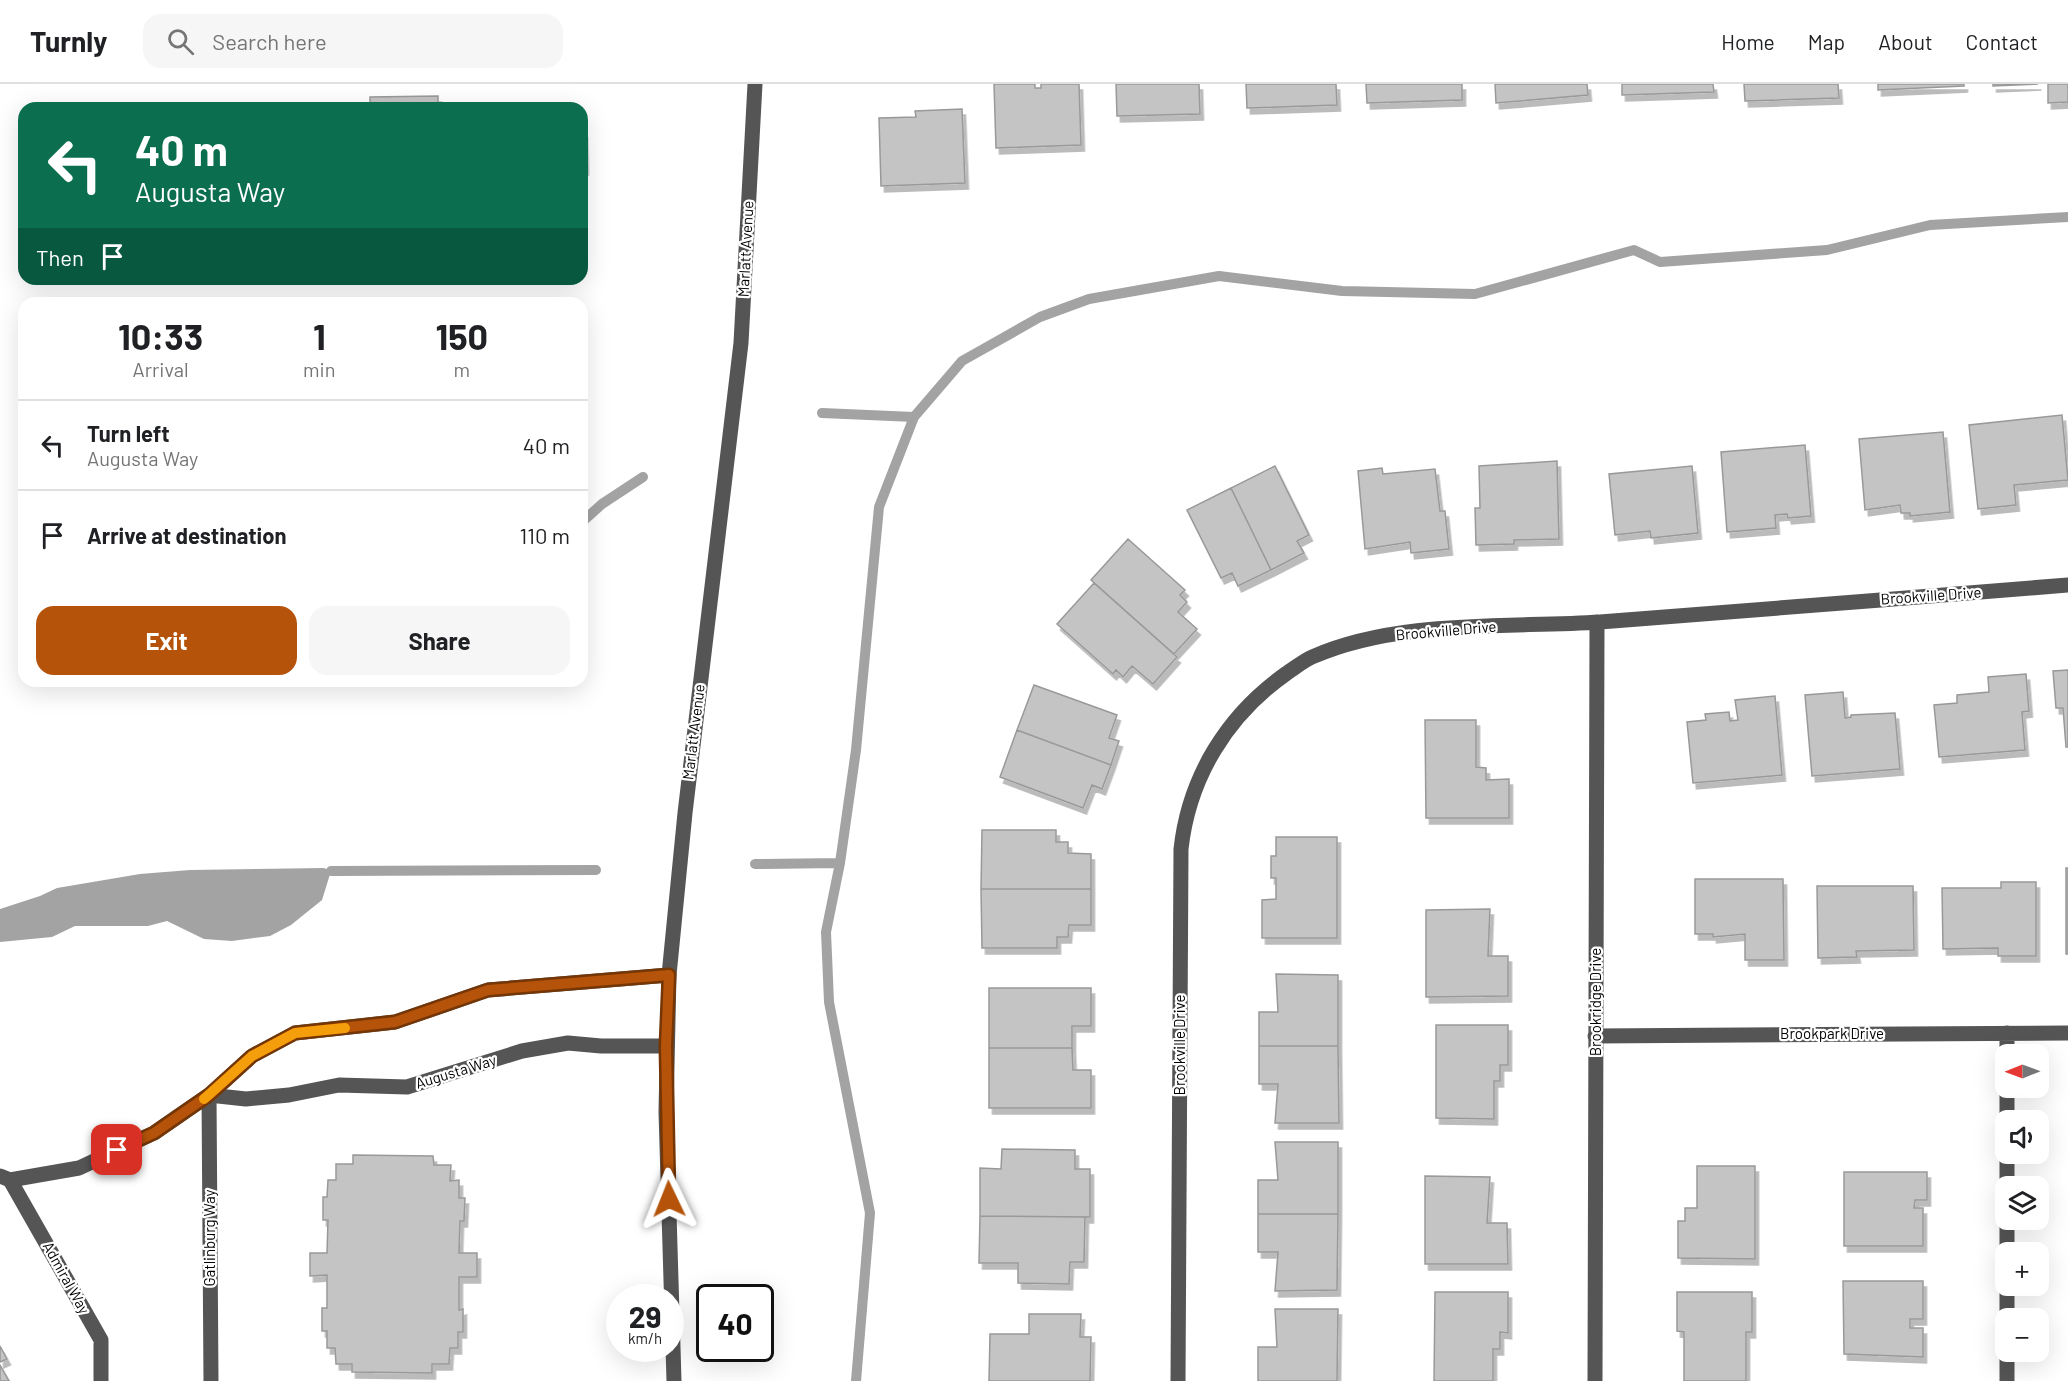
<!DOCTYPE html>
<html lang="en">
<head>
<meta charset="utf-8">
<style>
  :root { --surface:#fff; --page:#f6f6f6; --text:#202124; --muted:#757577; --line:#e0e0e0; --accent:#b45309 }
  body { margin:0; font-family:Barlow,sans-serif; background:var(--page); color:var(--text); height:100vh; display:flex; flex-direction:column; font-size:22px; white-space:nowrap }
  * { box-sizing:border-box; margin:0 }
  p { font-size:20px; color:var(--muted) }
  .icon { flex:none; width:33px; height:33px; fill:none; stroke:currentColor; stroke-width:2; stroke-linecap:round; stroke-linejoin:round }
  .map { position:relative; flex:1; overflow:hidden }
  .sheet { position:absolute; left:18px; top:213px; width:570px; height:390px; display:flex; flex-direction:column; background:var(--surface); border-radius:18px; box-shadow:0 6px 24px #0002 }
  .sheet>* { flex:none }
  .hud { position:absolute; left:18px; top:18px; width:570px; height:183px; border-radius:18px; box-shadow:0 6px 24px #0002; background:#0b6e4f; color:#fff; overflow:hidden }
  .needle { width:39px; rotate:269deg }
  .fabs { position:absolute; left:1995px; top:960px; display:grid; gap:12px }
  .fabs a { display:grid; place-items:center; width:54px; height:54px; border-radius:12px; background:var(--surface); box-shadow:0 6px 24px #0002; font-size:30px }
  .speed { position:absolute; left:606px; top:1200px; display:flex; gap:12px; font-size:30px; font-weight:700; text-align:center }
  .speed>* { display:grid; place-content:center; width:78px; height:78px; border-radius:50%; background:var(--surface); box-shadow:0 6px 24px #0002; line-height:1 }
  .speed small { font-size:15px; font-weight:400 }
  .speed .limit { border:3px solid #111; border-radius:9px; background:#fff; color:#111 }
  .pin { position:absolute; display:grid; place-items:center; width:51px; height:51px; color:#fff; margin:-26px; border-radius:12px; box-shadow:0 3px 9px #0006 }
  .me { position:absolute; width:66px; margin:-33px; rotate:358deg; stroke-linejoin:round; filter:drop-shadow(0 0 4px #0008) }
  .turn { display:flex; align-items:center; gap:21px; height:126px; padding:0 18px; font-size:27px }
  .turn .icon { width:78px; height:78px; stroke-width:2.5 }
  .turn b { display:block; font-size:42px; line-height:51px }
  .then { display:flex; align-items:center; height:57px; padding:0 18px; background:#0003; gap:12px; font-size:22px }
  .eta { display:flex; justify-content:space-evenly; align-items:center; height:102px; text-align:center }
  .eta b { font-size:36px; font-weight:700; line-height:42px }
  .button { display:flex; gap:12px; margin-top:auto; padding:12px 18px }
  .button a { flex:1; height:69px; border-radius:18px; background:var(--accent); color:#fff; font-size:24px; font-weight:700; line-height:69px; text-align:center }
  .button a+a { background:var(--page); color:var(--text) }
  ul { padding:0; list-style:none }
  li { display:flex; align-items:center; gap:18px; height:90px; padding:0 18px; border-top:2px solid var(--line) }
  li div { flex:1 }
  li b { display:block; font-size:22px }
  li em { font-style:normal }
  header { display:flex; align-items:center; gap:36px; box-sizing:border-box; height:84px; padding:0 30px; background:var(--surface); border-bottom:2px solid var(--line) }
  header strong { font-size:28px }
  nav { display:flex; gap:33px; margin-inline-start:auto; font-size:21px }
  .search { width:420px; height:54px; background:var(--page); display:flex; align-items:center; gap:15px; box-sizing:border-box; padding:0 21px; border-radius:18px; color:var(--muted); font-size:22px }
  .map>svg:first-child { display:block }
  .water { fill:#a3a3a3 }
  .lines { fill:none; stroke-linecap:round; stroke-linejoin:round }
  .stream { stroke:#a3a3a3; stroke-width:10 }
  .building { fill:#c4c4c4; stroke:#999; stroke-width:1.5; filter:url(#shadow) }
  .minor { stroke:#555; stroke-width:15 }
  .route-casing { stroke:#753606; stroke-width:15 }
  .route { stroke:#b45309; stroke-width:10 }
  .slow { stroke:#f59e0b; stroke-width:10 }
  .labels { text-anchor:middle; stroke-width:4.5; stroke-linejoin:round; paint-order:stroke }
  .street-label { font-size:15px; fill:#000; stroke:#fff }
</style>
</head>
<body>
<header>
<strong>Turnly</strong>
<div class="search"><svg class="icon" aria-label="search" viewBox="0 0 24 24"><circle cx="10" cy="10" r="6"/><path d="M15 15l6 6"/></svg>Search here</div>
<nav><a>Home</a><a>Map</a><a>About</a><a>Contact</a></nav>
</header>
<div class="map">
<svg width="2068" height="1297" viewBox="0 0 2068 1297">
  <defs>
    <filter id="shadow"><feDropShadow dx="3.5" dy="6" stdDeviation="0" flood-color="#0004"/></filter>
  </defs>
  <rect width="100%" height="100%" fill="#fff"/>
  <!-- water -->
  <path class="water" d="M324,784L331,787L322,816L291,841L270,852L232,857L204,855L167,837L148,842H75L52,853L0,858V825L40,812L57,804L140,790L190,786Z"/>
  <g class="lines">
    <!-- stream -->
    <path class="stream" d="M822,329L914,333
      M582,438L602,420L643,393
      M755,780L840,779
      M331,787L596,786
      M856,1297L870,1129L829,918L826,848L840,779L856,666L879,423L914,333L962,277L1040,233L1089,215L1219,192L1342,207L1475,210L1634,166L1660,178L1827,166L1930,141L2068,133"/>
  </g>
  <!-- building -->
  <path class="building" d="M994,0H1035V4H1041V0H1079L1081,61L996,64Z
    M1116,0H1199L1200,30L1117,32Z
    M1246,0H1336L1337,21L1247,24Z
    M1366,0H1462V16L1367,19Z
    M1495,0H1587L1588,11L1496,19Z
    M1622,0H1713L1714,8L1622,11Z
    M1744,0H1838L1839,14L1745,17Z
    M1878,0H1964V2L1878,6Z
    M1993,0H2038L1993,2Z
    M2048,0H2068V18L2048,19Z
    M438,12V24H370V13Z
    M962,25L965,99L881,102L879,34L916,33L915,27Z
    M582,48H584L585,85H582Z
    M2062,331L2068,396L2014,401L2016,421L1978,425L1969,341Z
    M1943,348L1950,428L1910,432V429H1901L1900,421L1865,426L1859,355Z
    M1805,361L1811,432L1788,434L1787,430L1775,431L1776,444L1727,448L1721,368Z
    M1557,377L1559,455L1514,456V460L1476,461L1475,424H1480L1479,382Z
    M1275,382L1309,451L1297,457L1304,469L1271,486L1231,404Z
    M1692,382L1698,449L1651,454L1650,447L1615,451L1609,390Z
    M1382,384L1383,390L1435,385L1440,427H1445L1449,465L1411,469L1410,458L1365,465L1358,387Z
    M1231,404L1271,486L1238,502L1232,489L1221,494L1187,426Z
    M1128,455L1185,506L1180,511L1187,518L1178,528L1197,545L1174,570L1091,496Z
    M1094,499L1177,573L1153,600L1132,582L1123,593L1116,586L1113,590L1057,540Z
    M2068,586V663H2066L2063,624H2056L2053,587Z
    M2026,590L2029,627L2022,628L2025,666L1939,673L1934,621L1957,619V611L1989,608L1988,593Z
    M1034,601L1117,631L1109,654L1119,657L1111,681L1017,646Z
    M1843,608L1845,634L1851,633V631L1895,629L1900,685L1812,692L1805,611Z
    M1775,612L1782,691L1693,699L1687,638L1706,636L1705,630L1729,628L1730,637L1738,636L1735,616Z
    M1425,636H1476V683L1486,684V696L1509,695V734H1426Z
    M1017,646L1111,681L1102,705L1092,701L1083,724L1000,693Z
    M982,746H1056V758H1068V769L1091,770V805H981Z
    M1276,753H1337V854H1262V816L1276,815V794H1271V772H1276Z
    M2066,784H2068V870H2066Z
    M1695,795H1783L1784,876H1745V850L1713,853V850H1695Z
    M2001,798H2036V872H1998V864L1943,865L1942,804H2001Z
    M1817,802H1913L1914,866L1856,867L1857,873L1818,874Z
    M981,805H1091V841H1069L1068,853H1057V864H982Z
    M1490,825L1488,872H1508V912L1426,913V826Z
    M1276,890L1338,891V962H1259V928H1278Z
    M989,904H1091V942H1072V964H989Z
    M1436,941H1508V981H1500V997H1494V1035L1436,1034Z
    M1259,962H1338L1339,1039H1275L1278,1000H1259Z
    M989,964H1072L1073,986H1091V1024H989Z
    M1275,1058H1338V1130H1258V1096H1278Z
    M1002,1065L1075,1066V1085H1090V1133L980,1132V1084L1001,1085Z
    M353,1071L433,1072L434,1081H451L450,1097L459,1096V1114H465L464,1137H460L459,1169H477V1193H459V1226L463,1225V1248H458V1264H450L449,1280H432V1289L352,1288V1280H336L335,1264H327V1247H322V1224H327V1191L310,1192V1169H327L328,1136H323V1113H327L328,1096H336V1080H353Z
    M1697,1082H1755V1175L1678,1174V1137H1685V1124H1697Z
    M1844,1088H1927V1116H1915L1914,1124H1923V1162H1844Z
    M1425,1092L1490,1093L1487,1139H1507L1508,1180H1425Z
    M1258,1130H1338L1337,1206L1275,1207L1278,1168H1258Z
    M980,1132L1085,1133L1084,1178H1070L1069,1200L1018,1199V1179H979Z
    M1843,1197H1923V1235H1910V1244H1923V1273L1844,1270Z
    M1435,1208H1508V1249L1500,1248V1265H1493V1297H1434Z
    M1677,1208H1752V1248H1746V1297H1684V1248L1677,1247Z
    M1275,1225H1338L1337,1297H1258V1263H1277Z
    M1029,1230H1081L1080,1253H1091L1090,1297H989L990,1250H1029Z
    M0,1262L7,1275L0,1278Z
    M0,1281L9,1297H0Z"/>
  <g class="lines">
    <!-- minor -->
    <path class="minor" d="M2007,949V970
      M1595,952L2068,949
      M209,1011L246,1015L289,1011L339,1001L407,1003L522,967L568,959L601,962H666
      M209,1011L211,1297
      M2007,1036V1004
      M0,1092L10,1096L79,1084L154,1049L209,1011L252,972L295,949L395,938L488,906L669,891
      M10,1096L101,1256V1297
      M2007,1102V1070
      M2007,1168V1136
      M2007,1234V1202
      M674,1297L666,1028L669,891L685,729L741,259L755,0
      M1178,1297L1181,765C1189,693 1227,631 1287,589C1295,584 1303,577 1312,573C1398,535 1508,544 1600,538C1756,527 1912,513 2068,501
      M1595,1297L1597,538
      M2007,1297V1268"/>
  </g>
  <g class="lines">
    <!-- route casing -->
    <g class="route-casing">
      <path id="route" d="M117,1066L154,1049L209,1011L252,972L295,949L395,938L488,906L669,891L666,962L669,1115"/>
    </g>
    <!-- route -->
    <use href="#route" class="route"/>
    <!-- slow -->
    <path class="slow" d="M204,1015L252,972L295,949L345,944"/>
  </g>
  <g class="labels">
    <!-- street labels -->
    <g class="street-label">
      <text transform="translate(746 165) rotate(-87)" y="5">Marlatt Avenue</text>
      <text transform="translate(1931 512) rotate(-4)" y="5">Brookville Drive</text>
      <text transform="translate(1446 547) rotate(-5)" y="5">Brookville Drive</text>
      <text transform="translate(694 648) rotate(-83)" y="5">Marlatt Avenue</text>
      <text transform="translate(1596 918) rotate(-90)" y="5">Brookridge Drive</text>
      <text x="1832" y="955">Brookpark Drive</text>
      <text transform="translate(1180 961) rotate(-90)" y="5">Brookville Drive</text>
      <text transform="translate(456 988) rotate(-17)" y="5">Augusta Way</text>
      <text transform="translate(210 1154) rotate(-90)" y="5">Gatlinburg Way</text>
      <text transform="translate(66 1194) rotate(61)" y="5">Admiral Way</text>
    </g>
  </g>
</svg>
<div class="fabs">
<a><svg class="needle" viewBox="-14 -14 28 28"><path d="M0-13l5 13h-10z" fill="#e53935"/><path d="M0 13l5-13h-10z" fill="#757577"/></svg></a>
<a><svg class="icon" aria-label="sound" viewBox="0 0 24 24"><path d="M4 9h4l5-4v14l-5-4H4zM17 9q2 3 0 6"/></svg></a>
<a><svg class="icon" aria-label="layers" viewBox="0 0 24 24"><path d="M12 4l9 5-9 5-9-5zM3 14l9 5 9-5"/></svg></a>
<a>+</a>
<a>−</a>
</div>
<div class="speed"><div>29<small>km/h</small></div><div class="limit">40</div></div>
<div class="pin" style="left:117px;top:1066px;background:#d93025"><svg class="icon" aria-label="arrive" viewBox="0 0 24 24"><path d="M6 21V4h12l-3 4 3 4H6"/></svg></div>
<svg class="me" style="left:669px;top:1115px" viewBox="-20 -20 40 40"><path d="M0-17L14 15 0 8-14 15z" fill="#b45309" stroke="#fff" stroke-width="4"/></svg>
<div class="hud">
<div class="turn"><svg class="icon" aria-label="left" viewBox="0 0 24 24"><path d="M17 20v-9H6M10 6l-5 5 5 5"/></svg><div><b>40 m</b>Augusta Way</div></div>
<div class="then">Then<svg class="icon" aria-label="arrive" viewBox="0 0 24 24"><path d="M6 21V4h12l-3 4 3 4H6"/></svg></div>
</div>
<section class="sheet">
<div class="eta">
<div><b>10:33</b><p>Arrival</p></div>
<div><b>1</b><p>min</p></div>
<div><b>150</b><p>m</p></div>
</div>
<ul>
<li><svg class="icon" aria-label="left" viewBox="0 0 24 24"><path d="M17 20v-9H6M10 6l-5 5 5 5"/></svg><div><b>Turn left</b><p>Augusta Way</p></div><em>40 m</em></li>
<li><svg class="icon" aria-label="arrive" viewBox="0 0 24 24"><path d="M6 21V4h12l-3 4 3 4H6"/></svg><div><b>Arrive at destination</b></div><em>110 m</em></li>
</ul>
<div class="button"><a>Exit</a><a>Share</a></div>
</section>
</div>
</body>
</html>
